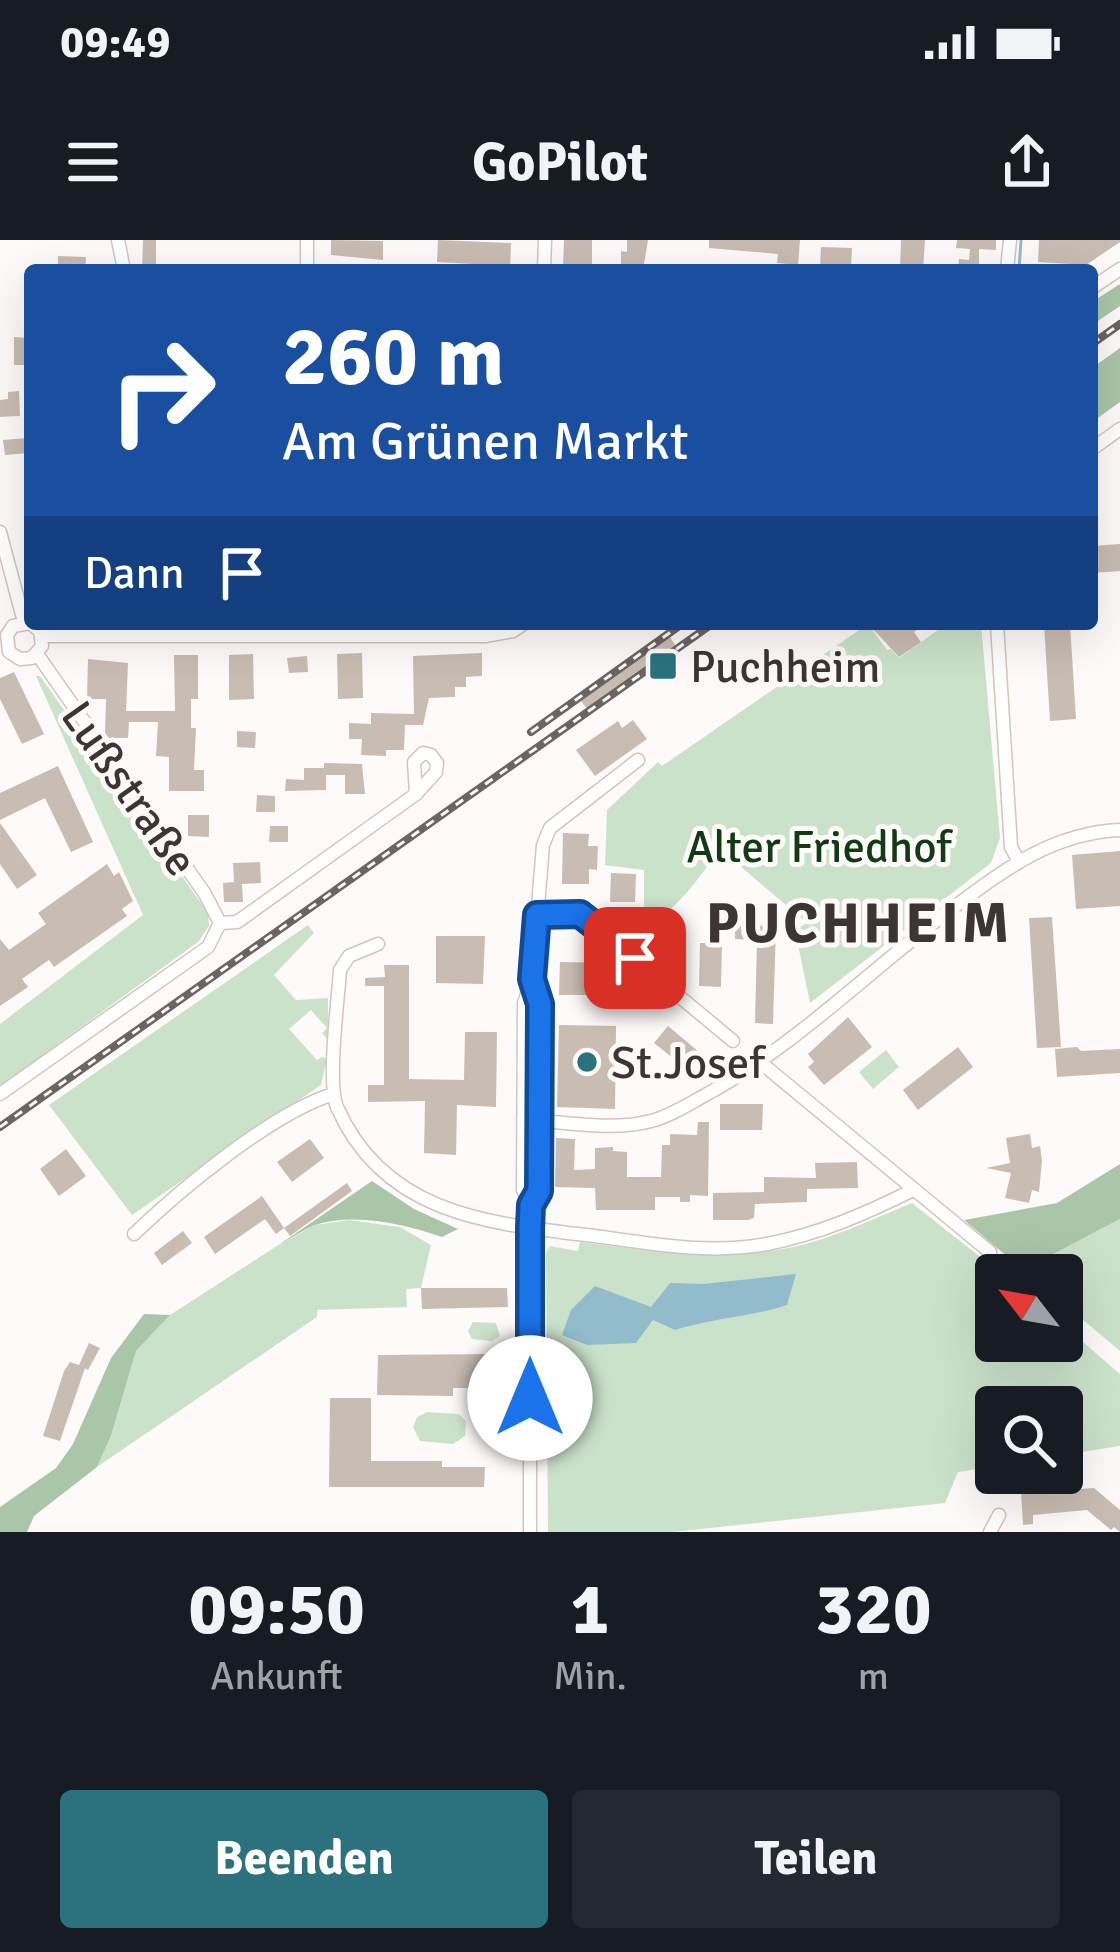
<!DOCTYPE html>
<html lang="de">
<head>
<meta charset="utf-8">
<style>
  :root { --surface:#171b24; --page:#242831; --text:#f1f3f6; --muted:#9ea1a6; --accent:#2b727e }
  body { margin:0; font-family:Signika,sans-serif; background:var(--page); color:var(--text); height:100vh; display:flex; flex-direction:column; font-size:45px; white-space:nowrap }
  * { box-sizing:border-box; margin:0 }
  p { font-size:39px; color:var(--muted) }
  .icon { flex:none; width:66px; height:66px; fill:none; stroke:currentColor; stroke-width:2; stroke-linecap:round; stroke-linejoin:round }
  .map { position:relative; height:1292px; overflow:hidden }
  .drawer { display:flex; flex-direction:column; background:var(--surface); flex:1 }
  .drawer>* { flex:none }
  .top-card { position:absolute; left:24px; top:24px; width:1074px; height:366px; border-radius:12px; box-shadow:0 12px 48px #0002; background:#1a4fa0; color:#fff; overflow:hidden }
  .needle { width:78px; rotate:301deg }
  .controls { position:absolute; left:975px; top:1014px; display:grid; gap:24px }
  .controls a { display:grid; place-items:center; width:108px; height:108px; border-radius:12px; background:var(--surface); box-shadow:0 12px 48px #0002; font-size:60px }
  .pin { position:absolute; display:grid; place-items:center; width:102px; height:102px; color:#fff; margin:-51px; border-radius:24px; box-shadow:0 6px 18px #0006 }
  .me { position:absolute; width:132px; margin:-66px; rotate:0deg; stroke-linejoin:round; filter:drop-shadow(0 0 9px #0008) }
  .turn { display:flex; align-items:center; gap:42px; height:252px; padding:0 60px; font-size:54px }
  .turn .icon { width:156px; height:156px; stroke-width:2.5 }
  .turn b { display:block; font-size:84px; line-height:102px }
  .then { display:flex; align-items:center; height:114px; padding:0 60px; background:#0003; gap:24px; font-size:45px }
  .eta { display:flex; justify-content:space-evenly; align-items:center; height:204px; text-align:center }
  .eta b { font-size:72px; font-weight:700; line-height:84px }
  .primary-button { display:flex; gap:24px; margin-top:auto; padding:24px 60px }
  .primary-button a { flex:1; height:138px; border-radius:12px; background:var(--accent); color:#fff; font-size:48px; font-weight:700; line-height:138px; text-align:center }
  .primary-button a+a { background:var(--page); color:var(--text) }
  .status { display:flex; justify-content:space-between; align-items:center; height:84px; padding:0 60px; background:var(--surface); direction:ltr }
  .status svg { height:33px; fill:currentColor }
  header { display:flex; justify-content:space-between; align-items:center; height:156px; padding:0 60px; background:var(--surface); font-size:54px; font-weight:700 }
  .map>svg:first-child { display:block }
  .green { fill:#cbe2ca }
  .forest { fill:#aac6a9 }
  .water { fill:#92bbcc }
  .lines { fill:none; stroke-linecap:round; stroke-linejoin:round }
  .stream { stroke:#92bbcc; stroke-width:3 }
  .building { fill:#c9bcb2 }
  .minor-casing { stroke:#d4c4be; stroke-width:15 }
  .minor { stroke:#fff; stroke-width:12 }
  .rail-casing { stroke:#6a6462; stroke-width:8 }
  .rail { stroke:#fdfaf9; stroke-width:3; stroke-dasharray:9; stroke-linecap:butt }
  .route-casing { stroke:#114b97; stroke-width:30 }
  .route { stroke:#1a73e8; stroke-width:21 }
  .poi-dot { fill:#2b727e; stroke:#fdfaf9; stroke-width:4.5 }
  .labels { text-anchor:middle; stroke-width:10; stroke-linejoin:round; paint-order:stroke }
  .poi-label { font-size:45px; fill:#3c3533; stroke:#fdfaf9; text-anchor:start }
  .street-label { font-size:45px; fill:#3c3533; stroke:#fdfaf9 }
  .park-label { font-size:45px; fill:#113b13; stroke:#fdfaf9 }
  .district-label { font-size:57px; font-weight:bold; letter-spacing:3px; fill:#3c3533; stroke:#fdfaf9 }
</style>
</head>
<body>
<div class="status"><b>09:49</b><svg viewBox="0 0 49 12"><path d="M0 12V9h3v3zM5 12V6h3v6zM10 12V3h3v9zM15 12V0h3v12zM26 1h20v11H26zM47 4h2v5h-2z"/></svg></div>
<header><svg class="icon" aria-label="menu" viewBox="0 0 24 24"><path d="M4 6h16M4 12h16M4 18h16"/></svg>GoPilot<svg class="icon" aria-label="share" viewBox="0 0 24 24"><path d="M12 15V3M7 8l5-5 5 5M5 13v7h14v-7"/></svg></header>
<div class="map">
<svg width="1120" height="1292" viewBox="0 0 1120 1292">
  <rect width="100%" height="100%" fill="#fdfaf9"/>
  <!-- green -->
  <path class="green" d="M868,384L887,410L891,409L899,418L946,384H981L1000,598L991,623L810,763L795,690L807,683L740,626L736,599C699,624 691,666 644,684V630L605,625L607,570L658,522L662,526Z
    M36,436H40L208,673L209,686L198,702L0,846V784L143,675Z
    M308,685L314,693L274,735L296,760L328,758V800L322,793L327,788L311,770L289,789L317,820L322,817L327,819L321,845L132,975L49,865Z
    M640 708a14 14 0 1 1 28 0a14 14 0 1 1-28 0Z
    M886,810L899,827L873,849L859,832Z
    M912,963L1003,1035H996V1101H1062V1084L1120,1134V1206L1062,1215V1167H996V1226L958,1232L945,1263L672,1292H548L546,1013L550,1006L578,1011L580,1002C657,1012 732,1024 809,1003C844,993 878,977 912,963Z
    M1120,979V1111L1062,1062V1035H1030L1023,1030Z
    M349,980L400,987L431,1005L421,1048L406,1049L407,1067L317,1070V1077L97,1227L111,1196L136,1111L170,1075L280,1004L315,985Z
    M473,1082L496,1083L500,1096L492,1101L472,1099L468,1091Z
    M427,1172L459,1174L466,1181L465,1196L453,1204L420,1201L413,1187L417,1177Z"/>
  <!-- forest -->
  <path class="forest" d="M1120,44V66L1092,85V62Z
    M1120,108V162L1092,182V128Z
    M1120,924V979L1023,1030L964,980L1057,963Z
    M372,941L414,969L458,989L442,997C405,984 354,972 315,985C303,990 291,998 280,1004Z
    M144,1074L170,1075L136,1111L111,1196L97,1227L34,1276L27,1292H0V1267L56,1228L73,1204L111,1118Z"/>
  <!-- water -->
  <path class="water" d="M796,1034L787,1065C750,1077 712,1078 675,1090L653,1080L636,1103L587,1105L562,1095L571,1070L595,1046L651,1067L670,1043L703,1044Z"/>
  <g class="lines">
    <!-- stream -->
    <path class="stream" d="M1019,30L1021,0"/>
  </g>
  <!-- building -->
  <path class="building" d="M143,0H156V30H142Z
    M331,0L383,1V20L331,15Z
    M438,0L511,3L510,30H490V25L437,22Z
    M564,0H592V30H563Z
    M627,0H648L643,30H621V11L627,12Z
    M709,0H800L798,25L777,23L778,14L709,8Z
    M901,0H925L923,30H900Z
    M957,0H996V10L979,9V30H958L959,19L969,20L970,9L956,8Z
    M1039,0H1120V2L1086,25L1038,22Z
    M821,7L852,8L851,30L820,29Z
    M58,16L86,17L85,30H58Z
    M14,97L30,98V125H14Z
    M19,151L20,176L0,177V160L8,159V152Z
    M27,198L28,213L5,215L3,200Z
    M1120,304V331L1092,333V306Z
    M880,384H925L914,392L921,402L899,417L873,389Z
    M1044,384H1070L1076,479L1050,481Z
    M670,397L675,405L587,469L581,461Z
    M362,413L363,458L338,459L337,414Z
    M482,413V436L466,437V447H455V457L429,458L423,485H405L404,510H386V516L361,515L362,499H349V483L371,484V473L414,474L413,416Z
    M253,414L254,459L229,460V415Z
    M174,415H198V459H191V488H196L194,530H204V551H169V517L156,516L158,482H129L128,498H109L105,493L106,459H87L88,419L128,423L126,471H175Z
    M307,416L308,432L289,433L287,418Z
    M14,432L44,494L22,504L0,459V438Z
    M633,480L647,499L595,536L576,510L618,481L622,488Z
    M237,491L256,492L255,508L237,507Z
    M324,523L362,524L365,554H345V535H326V550L285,551L286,539L304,540V528H324Z
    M58,526L93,602L71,612L45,558L0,580V553Z
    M257,555L275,556V572H256Z
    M188,575H209V597L188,596Z
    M0,583L37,635L17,649L0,624Z
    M270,586H288V602H269Z
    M563,593L589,594L588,606H598L597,630L589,629V644H562Z
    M1120,611V666L1076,669L1072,615Z
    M260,622L261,643L242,644L243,662H224L223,643L234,642L233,623Z
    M107,624L114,636L119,632L133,661L122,669L127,676L54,727L49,720L22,739L28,747L0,766V699L9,710L46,684L38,673Z
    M611,633L636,634L635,662H610Z
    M1052,677L1061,807L1037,808L1029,678Z
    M735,685L776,686L773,784L755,783L757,700L735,699Z
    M436,696H485L483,744L436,743Z
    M700,703H722L721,747L699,746Z
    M560,722L616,723L617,755H559Z
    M384,725H409V839L464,840L465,792H497L496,867L457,865L456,915L424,913L425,861L368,862V845H384V746H365V738L385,737Z
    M848,777L872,807L824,845L808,827L814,822L808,814Z
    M559,785L616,786L615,869L557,867Z
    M668,786L698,811L684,827L654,803Z
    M958,807L973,827L918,870L903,850Z
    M1077,807L1081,811L1120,809V833L1057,837L1055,809Z
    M720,864H763L762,890H720Z
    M698,882H709L708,956L690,955V962H680V957H655V970H596L595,948L555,947L556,898L575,899L574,930L595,929V908L613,907V911L627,912V937H661L662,905H670V894L697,895Z
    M1030,894L1032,908L1040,906L1042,921L1039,952L1032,950L1029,963L1005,958L1011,933L986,928L1010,923L1006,898Z
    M310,899L324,918L292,942L277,922Z
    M66,909L86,936L59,956L40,929Z
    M857,922L858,948L807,949V962L755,964L754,978L748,980H713V953L764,952V937L816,938L815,923Z
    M347,943L352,951L290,996L284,988Z
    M262,956L284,988L276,994L265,979L215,1014L204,997Z
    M183,991L192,1003L162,1025L154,1013Z
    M421,1048H507L508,1067L422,1069Z
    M89,1103L100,1108L88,1130L85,1128L60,1201L43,1196L64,1131L70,1122L79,1125Z
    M496,1114H508V1148H453V1156L377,1155L378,1115Z
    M330,1158H371V1221H442V1227H485L484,1247H329Z
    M1094,1248L1120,1270V1292L1114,1287L1111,1290L1087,1270L1033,1275V1284L1023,1285L1021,1253Z"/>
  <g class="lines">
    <!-- minor casing -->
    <g class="minor-casing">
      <path id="minor" d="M118,0L124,30
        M307,30V0
        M544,30L545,0
        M1007,30L1010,0
        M1092,48L1120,29
        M1092,209L1120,189
        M0,292L24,382
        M30,383L13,386L7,395L9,412L20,419L32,418L42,406L40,391L31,384
        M997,384L1011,607L1018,620
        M42,396H485L513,391L523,384
        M37,414L205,654L220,683
        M537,675L580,674L733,801
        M220,683L237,682L247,675L416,554L436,532L437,523L431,515L423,513L414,522L416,554
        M609,696L658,688L673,695C680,713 672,730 653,733
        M378,704L349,716L340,730C338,761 327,843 337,867C386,979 498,984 602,997C658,1005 711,1014 767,1004C819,994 865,974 913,950
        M760,822L990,1012
        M0,854L208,707L220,683
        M523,880C564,881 610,892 651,881C671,876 690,863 709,853C799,803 874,726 957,665C1008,627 1054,593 1120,590
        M531,965L523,950L524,763L532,739L543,605L550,588L638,520
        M134,994C182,948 271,874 333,854
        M530,1292V989L531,965L539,951L540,764L532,739
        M990,1292L999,1275"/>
    </g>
    <!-- minor -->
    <use href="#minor" class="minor"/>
    <!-- rail casing -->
    <g class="rail-casing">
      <path id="rail" d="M1092,104L1120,84
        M531,492L682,384
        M0,887L712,384"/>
    </g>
    <!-- rail -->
    <use href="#rail" class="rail"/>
  </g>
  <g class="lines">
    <!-- route casing -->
    <g class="route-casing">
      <path id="route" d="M530,1158V988L531,965L539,951L540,764L532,739L537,675L580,674L635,718"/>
    </g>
    <!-- route -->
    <use href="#route" class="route"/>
  </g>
  <!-- markers -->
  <g class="poi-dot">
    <rect x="648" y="411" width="30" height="30" rx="6"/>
    <circle cx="587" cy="822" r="12"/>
  </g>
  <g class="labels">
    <!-- poi labels -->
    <g class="poi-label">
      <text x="690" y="442">Puchheim</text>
      <text x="611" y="838">St.Josef</text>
    </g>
    <!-- street labels -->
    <g class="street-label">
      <text transform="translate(130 548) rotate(55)" y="16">Lußstraße</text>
    </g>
    <!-- park labels -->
    <g class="park-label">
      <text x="819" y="622">Alter Friedhof</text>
    </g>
    <!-- district labels -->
    <g class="district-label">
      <text x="859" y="702">PUCHHEIM</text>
    </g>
  </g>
</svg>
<div class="controls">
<a><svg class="needle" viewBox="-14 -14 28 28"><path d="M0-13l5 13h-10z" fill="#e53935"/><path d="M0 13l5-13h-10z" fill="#9ea1a6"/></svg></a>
<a><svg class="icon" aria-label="search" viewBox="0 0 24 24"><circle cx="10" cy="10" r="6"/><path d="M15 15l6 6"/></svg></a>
</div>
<div class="pin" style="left:635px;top:718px;background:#d93025"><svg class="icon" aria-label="arrive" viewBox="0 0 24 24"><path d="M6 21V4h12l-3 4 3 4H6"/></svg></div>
<svg class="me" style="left:530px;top:1158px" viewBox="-20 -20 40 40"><circle r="19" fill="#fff"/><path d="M0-13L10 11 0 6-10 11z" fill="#1a73e8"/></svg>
<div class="top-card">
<div class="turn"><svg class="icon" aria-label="right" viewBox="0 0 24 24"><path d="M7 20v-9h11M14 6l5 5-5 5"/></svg><div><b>260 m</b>Am Grünen Markt</div></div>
<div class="then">Dann<svg class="icon" aria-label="arrive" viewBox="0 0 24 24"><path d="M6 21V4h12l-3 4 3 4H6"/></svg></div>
</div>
</div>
<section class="drawer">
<div class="eta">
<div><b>09:50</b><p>Ankunft</p></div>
<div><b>1</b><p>Min.</p></div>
<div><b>320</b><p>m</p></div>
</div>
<div class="primary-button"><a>Beenden</a><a>Teilen</a></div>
</section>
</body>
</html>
